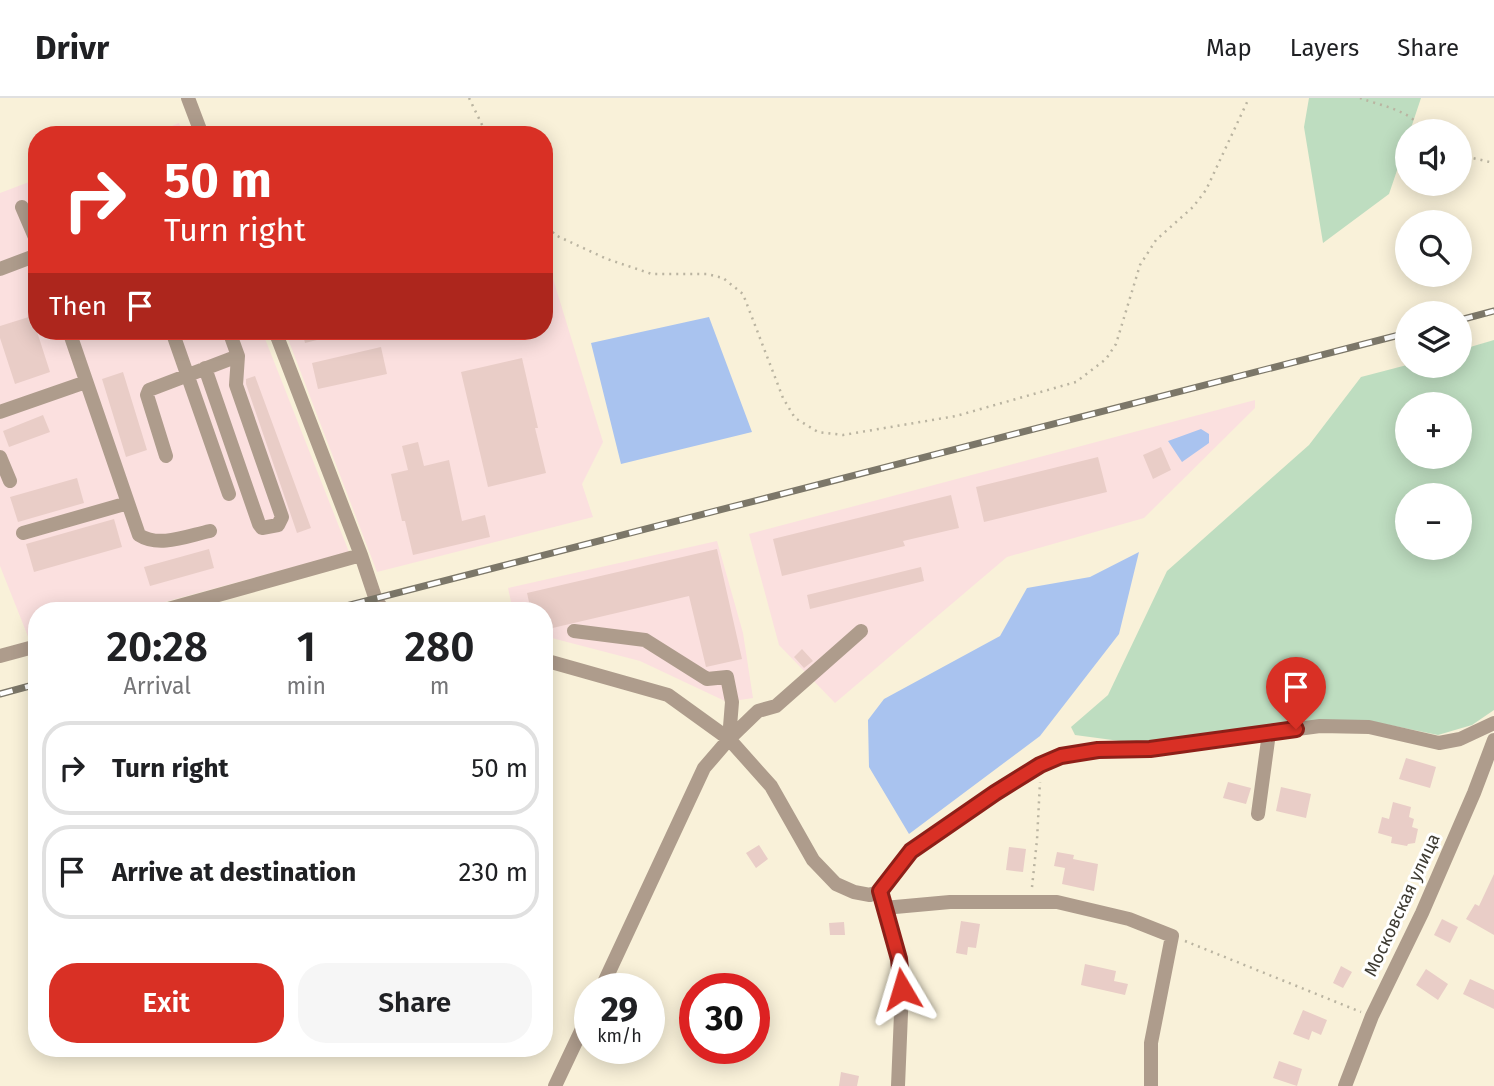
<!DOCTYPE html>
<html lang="en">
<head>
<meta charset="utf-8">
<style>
  :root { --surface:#fff; --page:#f6f6f6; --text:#202124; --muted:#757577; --line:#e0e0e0; --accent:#d93025 }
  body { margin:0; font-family:"Fira Sans",sans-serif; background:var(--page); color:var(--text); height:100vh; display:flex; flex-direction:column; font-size:26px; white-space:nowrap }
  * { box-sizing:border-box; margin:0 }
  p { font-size:23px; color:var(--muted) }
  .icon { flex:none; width:38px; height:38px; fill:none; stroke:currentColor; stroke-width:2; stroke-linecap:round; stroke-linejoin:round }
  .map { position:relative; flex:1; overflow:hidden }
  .details { position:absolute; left:28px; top:504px; width:525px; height:455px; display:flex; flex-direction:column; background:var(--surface); border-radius:28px; box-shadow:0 4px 18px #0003 }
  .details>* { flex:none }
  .guide { position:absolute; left:28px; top:28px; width:525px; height:214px; border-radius:28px; box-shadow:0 4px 18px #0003; background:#d93025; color:#fff; overflow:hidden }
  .controls { position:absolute; left:1395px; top:21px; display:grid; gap:14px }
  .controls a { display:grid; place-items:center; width:77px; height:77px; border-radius:50%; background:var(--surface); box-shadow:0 4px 18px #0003; font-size:35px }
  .speed { position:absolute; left:574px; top:875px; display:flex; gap:14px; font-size:35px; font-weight:700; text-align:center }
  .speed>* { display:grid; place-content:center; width:91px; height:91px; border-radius:50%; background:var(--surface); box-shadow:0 4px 18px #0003; line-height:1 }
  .speed small { font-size:18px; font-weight:400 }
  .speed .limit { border:10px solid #d22; background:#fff; color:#111 }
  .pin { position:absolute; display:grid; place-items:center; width:60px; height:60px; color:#fff; margin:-72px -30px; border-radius:50% 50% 50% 0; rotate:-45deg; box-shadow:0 0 7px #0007 }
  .pin .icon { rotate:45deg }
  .me { position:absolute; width:77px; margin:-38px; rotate:353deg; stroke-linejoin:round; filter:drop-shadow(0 0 5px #0008) }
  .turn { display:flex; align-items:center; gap:24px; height:147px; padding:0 21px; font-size:32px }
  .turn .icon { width:91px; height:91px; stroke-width:2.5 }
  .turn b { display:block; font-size:49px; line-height:60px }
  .then { display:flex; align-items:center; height:66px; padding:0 21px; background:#0003; gap:14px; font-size:26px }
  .eta { display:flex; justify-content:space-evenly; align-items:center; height:119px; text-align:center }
  .eta b { font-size:42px; font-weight:600; line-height:49px }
  .primary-button { display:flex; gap:14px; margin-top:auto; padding:14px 21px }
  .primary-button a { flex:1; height:80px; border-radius:28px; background:var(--accent); color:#fff; font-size:28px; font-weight:600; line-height:80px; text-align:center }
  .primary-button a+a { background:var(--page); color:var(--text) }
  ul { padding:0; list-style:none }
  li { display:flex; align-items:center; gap:21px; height:94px; margin:0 14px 10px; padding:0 7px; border:4px solid var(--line); border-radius:28px }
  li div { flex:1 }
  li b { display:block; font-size:26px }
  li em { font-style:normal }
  header { display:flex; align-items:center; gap:42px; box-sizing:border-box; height:98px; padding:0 35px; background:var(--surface); border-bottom:2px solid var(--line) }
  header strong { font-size:33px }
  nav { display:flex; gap:38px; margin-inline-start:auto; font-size:24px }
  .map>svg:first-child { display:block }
  .industrial { fill:#fbe0df }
  .green { fill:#beddc0; fill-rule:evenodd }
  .water { fill:#a9c3ef }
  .building { fill:#e9cdc7 }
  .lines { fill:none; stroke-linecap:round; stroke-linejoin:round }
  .path { stroke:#bab4a1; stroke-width:2.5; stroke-dasharray:2 5; stroke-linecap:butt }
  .minor { stroke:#ae9c8c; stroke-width:14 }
  .rail-casing { stroke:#7c7769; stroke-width:7 }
  .rail { stroke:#fff; stroke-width:4.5; stroke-dasharray:13; stroke-linecap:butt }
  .route-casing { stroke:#8d1f18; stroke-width:18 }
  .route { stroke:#d93025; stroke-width:12 }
  .labels { text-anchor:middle; stroke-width:6; stroke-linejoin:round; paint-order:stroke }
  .street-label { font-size:18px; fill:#3d3a31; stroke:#fff }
</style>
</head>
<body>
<header>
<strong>Drivr</strong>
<nav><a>Map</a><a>Layers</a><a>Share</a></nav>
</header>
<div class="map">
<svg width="1494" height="988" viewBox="0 0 1494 988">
  <rect width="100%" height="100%" fill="#f9f1d9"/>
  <!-- industrial -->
  <path class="industrial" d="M179,25L184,37H150Z
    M37,81V233H262L349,454L132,513H37V539L29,541L0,468V95Z
    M544,161H547L603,344L582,386L593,419L377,474L285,233H544Z
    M1255,302V310L1144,420L1007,459L835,605L779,547L749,436Z
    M717,443L743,535L753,600L727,604L640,563L544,538V513H513L508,490Z"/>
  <!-- green -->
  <path class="green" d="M1309,0H1421L1410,33H1407V43L1389,96L1323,145L1304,29Z
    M1494,242V612L1472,627L1438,637L1370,623L1321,622L1272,627L1222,637L1150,647L1075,637L1071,629L1108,597L1167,473L1309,347L1361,279L1407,267L1460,268V252ZM1407,306H1460V359H1407ZM1407,397H1460V450H1407Z"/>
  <!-- water -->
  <path class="water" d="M709,219L752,334L621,366L591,245Z
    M1201,331L1209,336V345L1182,364L1168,343Z
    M1139,454L1119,536L1040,638L909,736L869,669L868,622L884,601L1000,538L1027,490L1090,479Z"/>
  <!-- building -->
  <path class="building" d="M32,218L50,274L15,286L0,240V228Z
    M302,233H337V237L305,245Z
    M381,249L387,276L318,291L312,265Z
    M522,260L538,330H535L546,375L488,389L461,274Z
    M123,274L147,352L126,359L102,281Z
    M255,278L311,430L297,435L246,286V281Z
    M43,317L50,334L9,349L3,333Z
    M418,344L424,368L449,362L462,423L485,417L490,439L413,457L405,423H402L391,376L408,372L402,348Z
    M1161,349L1171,372L1153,381L1143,357Z
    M1098,359L1107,394L984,424L976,389Z
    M77,380L84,405L18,424L10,399Z
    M951,397L959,430L903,443L905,448L782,478L773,441Z
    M114,421L122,449L34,474L26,446Z
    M209,451L214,470L150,488L144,469Z
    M717,451L742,561L706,569L689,498L544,532V513H531L527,495Z
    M921,469L924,483L810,511L807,497Z
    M802,551L813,563L804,570L794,559Z
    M1406,660L1436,669L1430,690L1399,681Z
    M1228,684L1251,690L1246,706L1223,700Z
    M1281,689L1311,696L1306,720L1276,713Z
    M1393,704L1411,709L1409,719L1414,721L1412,729L1418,731L1415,745L1408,746L1407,748L1391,745L1392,739L1378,735L1382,719L1389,721Z
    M759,747L768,761L756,770L746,755Z
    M1009,749L1026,751L1023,774L1006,772Z
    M1057,754L1074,757L1073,761L1098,766L1094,793L1062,786L1065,770L1054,768Z
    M1494,776V837L1466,821L1475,806L1479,808Z
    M1442,821L1458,829L1450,845L1434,837Z
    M961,823L980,826L976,850L968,849L967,857L956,855Z
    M844,824L845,837H830L829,825Z
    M1085,866L1116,873L1114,883L1128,886L1125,897L1081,887Z
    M1341,868L1352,874L1343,890L1333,885Z
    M1426,871L1448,886L1438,902L1416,887Z
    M1470,881L1494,892V911L1463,896Z
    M1303,912L1327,922L1321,937L1312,933L1309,942L1293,936Z
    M1279,963L1302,971L1297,988L1273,980Z
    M841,974L859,978L857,988H839Z"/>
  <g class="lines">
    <!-- path -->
    <path class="path" d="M469,0L487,37
      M1360,0C1381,8 1412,12 1423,33
      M1460,57L1494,65
      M544,123L555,137
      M544,138L555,137L607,161L652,176H707L723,180L743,196L783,300L795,320L818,334L843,337L956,318L1076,284L1106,261L1116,246L1140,167L1156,142L1193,109L1206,92L1249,0
      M1032,789L1037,742L1040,684
      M1185,843L1361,914"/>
    <!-- minor -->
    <path class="minor" d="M188,0L202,37
      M22,109L37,144
      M0,171L37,157
      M69,233L139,437C159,450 187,438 210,433
      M172,233L229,396
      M275,233L361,457L376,502L384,513
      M205,270L259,426L262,430L278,427L282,419L236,287L238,258L229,233
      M0,314L86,284
      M166,358L147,297L149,292L238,258
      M0,359L10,383
      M23,435L128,405
      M161,513L361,457
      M574,533L645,542L707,581L727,579L732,604L729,641
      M0,558L37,548
      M544,562L668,597L729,641L771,688L813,762L836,786L854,794L870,797L880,793L911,753L995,695L1040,667L1061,658L1098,652L1150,651L1320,628L1369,629L1439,645L1460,641L1494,625
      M1258,716L1269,635
      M883,803L899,861L902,891L898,988
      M884,810L950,804H1057L1129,821L1172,838L1151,945V988
      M601,891L704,670L729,641L758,613L776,608L861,533
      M555,988L590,914
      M1345,988L1372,918L1422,815L1474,695L1494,642"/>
    <!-- rail casing -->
    <g class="rail-casing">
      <path id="rail" d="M1460,222L1494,213
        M327,513L1407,235
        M0,596L37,586"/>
    </g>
    <!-- rail -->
    <use href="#rail" class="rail"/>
  </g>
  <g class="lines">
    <!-- route casing -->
    <g class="route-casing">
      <path id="route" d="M902,891L899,861L880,793L911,753L995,695L1040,667L1061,658L1098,652L1150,651L1296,631"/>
    </g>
    <!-- route -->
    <use href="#route" class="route"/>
  </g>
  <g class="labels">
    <!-- street labels -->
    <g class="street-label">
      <text transform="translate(1402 807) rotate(-65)" y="6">Московская улица</text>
    </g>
  </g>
</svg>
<div class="controls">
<a><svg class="icon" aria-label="sound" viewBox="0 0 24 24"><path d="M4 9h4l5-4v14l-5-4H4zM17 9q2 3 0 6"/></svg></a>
<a><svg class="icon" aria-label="search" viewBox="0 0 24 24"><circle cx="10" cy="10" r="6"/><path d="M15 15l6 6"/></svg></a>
<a><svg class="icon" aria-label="layers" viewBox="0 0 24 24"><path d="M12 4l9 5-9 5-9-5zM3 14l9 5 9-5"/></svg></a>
<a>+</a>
<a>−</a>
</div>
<div class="speed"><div>29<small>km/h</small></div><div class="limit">30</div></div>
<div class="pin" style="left:1296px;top:631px;background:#d93025"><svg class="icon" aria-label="arrive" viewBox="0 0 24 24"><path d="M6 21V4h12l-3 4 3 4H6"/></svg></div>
<svg class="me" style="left:902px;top:891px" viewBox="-20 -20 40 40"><path d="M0-17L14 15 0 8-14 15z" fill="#d93025" stroke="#fff" stroke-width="4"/></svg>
<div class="guide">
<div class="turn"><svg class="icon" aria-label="right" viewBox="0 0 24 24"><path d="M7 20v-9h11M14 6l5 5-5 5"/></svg><div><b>50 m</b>Turn right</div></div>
<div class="then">Then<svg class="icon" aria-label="arrive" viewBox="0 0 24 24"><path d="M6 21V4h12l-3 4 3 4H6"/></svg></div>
</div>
<section class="details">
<div class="eta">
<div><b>20:28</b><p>Arrival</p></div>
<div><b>1</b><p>min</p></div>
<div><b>280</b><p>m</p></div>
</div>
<ul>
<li><svg class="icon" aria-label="right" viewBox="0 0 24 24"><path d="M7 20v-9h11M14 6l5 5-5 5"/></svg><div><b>Turn right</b></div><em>50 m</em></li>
<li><svg class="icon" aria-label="arrive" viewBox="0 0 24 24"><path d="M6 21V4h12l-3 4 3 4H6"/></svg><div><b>Arrive at destination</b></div><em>230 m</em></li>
</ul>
<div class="primary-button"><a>Exit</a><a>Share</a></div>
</section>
</div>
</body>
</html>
